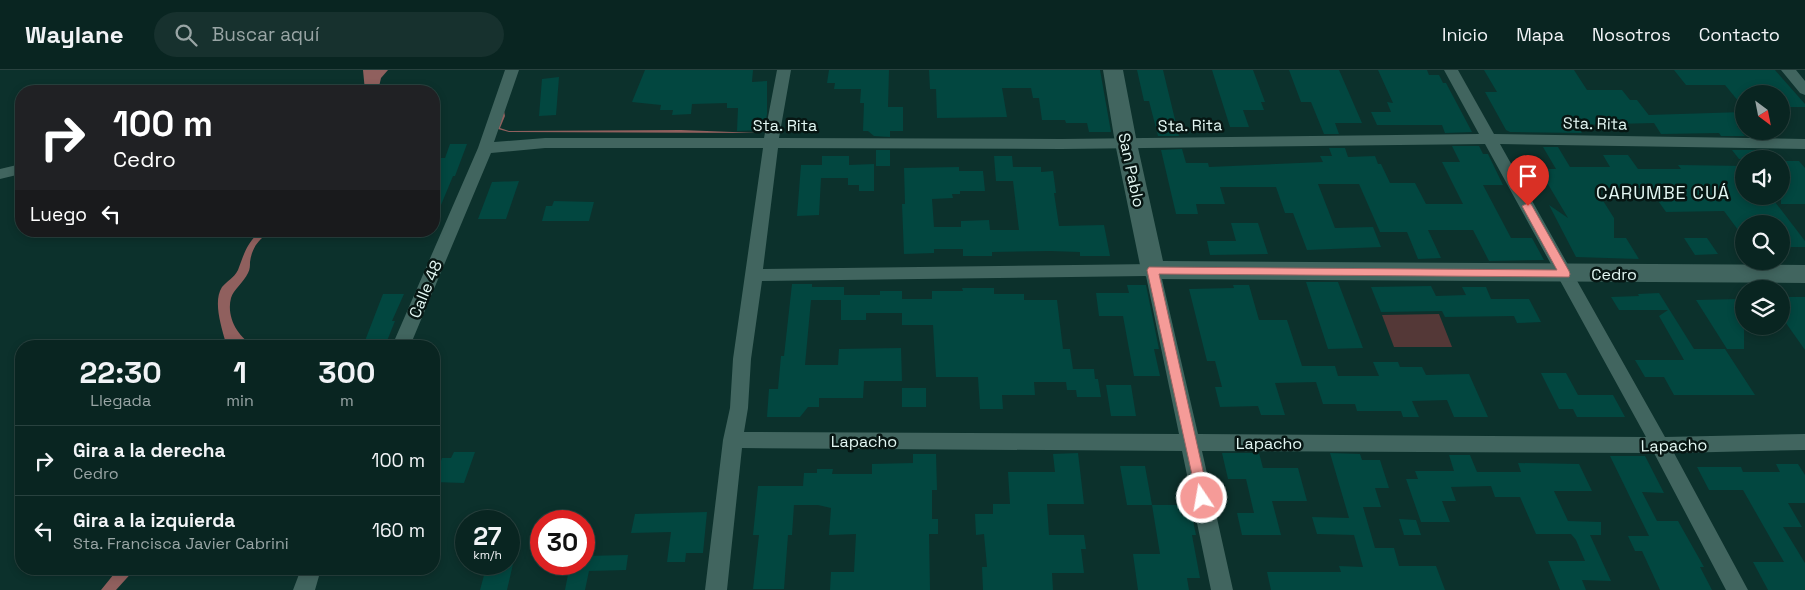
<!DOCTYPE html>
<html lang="es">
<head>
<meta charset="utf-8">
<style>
  :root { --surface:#092521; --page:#17312e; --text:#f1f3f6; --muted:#99a5a5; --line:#29423f }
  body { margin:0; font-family:"Space Grotesk",sans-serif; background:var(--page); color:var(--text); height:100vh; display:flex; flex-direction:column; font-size:19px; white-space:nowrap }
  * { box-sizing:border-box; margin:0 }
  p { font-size:16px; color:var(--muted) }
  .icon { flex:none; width:28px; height:28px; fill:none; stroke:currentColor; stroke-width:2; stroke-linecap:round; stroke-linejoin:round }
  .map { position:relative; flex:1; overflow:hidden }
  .panel { position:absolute; left:15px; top:270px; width:425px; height:235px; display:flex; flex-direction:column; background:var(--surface); border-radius:20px; box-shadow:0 2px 8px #0003,0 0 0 1px var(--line) }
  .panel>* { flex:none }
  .top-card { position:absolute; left:15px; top:15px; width:425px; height:152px; border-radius:20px; box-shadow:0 2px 8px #0003,0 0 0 1px var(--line); background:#202124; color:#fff; overflow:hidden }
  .needle { width:32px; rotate:148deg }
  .tools { position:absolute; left:1735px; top:15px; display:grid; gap:10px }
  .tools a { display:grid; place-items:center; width:55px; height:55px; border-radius:50%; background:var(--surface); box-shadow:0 2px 8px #0003,0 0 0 1px var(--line); font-size:25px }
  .speed { position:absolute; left:455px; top:440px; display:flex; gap:10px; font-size:25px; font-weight:700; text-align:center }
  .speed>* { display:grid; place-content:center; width:65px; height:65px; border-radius:50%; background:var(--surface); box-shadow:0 2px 8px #0003,0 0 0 1px var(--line); line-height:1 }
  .speed small { font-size:12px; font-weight:400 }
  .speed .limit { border:8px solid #d22; background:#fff; color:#111 }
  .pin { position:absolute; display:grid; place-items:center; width:42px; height:42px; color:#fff; margin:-51px -21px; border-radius:50% 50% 50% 0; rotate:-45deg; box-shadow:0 0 5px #0007 }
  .pin .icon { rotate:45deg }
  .me { position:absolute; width:55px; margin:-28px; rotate:348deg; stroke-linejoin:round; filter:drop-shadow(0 0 4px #0008) }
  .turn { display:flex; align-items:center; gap:18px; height:105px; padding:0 15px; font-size:22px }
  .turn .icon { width:65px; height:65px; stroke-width:2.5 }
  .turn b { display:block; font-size:35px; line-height:42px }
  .then { display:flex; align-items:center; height:48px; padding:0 15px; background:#0003; gap:10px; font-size:19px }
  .eta { display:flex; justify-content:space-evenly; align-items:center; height:85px; text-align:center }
  .eta b { font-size:30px; font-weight:800; line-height:35px }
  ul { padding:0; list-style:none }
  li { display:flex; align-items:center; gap:15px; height:70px; padding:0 15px; border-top:1px solid var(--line) }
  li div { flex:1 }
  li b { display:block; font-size:19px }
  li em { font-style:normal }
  header { display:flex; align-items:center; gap:30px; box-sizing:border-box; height:70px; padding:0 25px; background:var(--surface); border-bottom:1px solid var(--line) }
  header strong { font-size:24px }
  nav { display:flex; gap:28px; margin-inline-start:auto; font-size:18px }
  .search { width:350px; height:45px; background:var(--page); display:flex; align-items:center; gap:12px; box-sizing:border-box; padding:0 18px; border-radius:28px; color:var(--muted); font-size:19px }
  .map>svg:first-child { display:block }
  .green { fill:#543837 }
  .water { fill:#90605e }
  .building { fill:#024740 }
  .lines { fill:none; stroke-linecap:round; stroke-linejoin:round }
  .street { fill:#41655f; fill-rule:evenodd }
  .secondary { fill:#41655f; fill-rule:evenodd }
  .route { fill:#f59b98; stroke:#9f6563 }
  .labels { text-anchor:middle; stroke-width:5; stroke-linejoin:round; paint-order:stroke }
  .street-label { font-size:16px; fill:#e3f7f3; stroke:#071613 }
  .neighbourhood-label { font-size:18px; letter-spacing:1px; fill:#e3f7f3; stroke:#071613 }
</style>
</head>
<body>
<header>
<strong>Waylane</strong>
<div class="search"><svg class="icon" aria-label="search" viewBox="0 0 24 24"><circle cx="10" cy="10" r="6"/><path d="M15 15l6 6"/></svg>Buscar aquí</div>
<nav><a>Inicio</a><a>Mapa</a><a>Nosotros</a><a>Contacto</a></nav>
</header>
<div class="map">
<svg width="1805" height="520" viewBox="0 0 1805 520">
  <rect width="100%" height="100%" fill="#0c312c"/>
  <!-- green -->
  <path class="green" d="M1439,244L1452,277H1394L1382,245Z"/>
  <!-- water -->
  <path class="water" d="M363,0H388L381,8L378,21H365Z
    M504,41L505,46L500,58L509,61L681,60L758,63L509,62L498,59Z
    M261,161H271C259,169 252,177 250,192C250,196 250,199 248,203C244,212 233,220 231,228C226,247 238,268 255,276H237L225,270C221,255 213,231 222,217C227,211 234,208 238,200C244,184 247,172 261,161Z
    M118,499H135L116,520H101Z"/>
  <!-- building -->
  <path class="building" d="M645,0H753L752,12L767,11V44L764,60L737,61L738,38H727V33L692,34L691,44L672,45L673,40H660L661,35L632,32Z
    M829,0H889L888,37H903V61H890V67L874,66L868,61H863L864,33H860L861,19H834L835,13H827Z
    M929,0H1100L1111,62H1089L1087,53H1066L1065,50H1042L1039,28H1033L1031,18H1002L1007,47L937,48L936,19H930Z
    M1137,0H1163L1179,66H1158L1149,31H1144Z
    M1212,0H1253L1265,32H1261L1264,40H1243L1249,57H1230Z
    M1289,0H1339L1362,53H1335L1339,64H1324L1311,32H1301Z
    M1378,0H1427L1429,5H1439L1443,13H1446L1472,62L1445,63L1442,55H1377L1371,42H1391L1387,32L1393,33Z
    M1484,0H1574L1587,20H1622L1630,30H1637L1651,48L1648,45L1744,42V55L1737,56L1745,66H1721L1719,63L1661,64L1654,53L1576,55L1582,63L1510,62L1506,60L1485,22H1497Z
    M1674,0H1775L1805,34V37H1781V24H1744V38L1725,15H1686Z
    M559,7L556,45L539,46L542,9Z
    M450,74H467L455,106H453L434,152V88H445Z
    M1452,76H1479L1483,84H1488L1503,115H1483L1511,168H1532L1544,190L1489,191L1473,160H1428L1441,188L1418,189L1407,162H1380L1359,114H1318L1335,158L1373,157L1381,177L1307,180L1293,143H1285L1276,117H1220L1225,134H1196L1198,144H1176L1161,80L1182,79L1186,93H1208L1209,97L1323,92L1320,86H1332L1329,78H1345L1348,87L1375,86L1378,94H1381L1390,113H1415L1426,134H1463L1442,92H1460Z
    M1543,77H1558L1570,97H1610L1603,85H1628L1638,99H1681L1678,95L1744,96V128H1772L1805,171V177H1787L1781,170V154H1744V168L1724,141L1666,142L1649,118H1595L1614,148V168H1626L1639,189L1576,187L1549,135L1568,148L1539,99H1556Z
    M876,80H890V96H876Z
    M1732,80H1756L1763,89H1739Z
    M822,86H849V104V95L874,94V121H859V115H848V108H821L819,145L797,146L801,95H822Z
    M994,86H1012L1013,97H1041V102L1053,101L1056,123H1054L1059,156L1104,155L1110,186H1080V182L1050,181L992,182V186H963V179H934V183L904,184L902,134H905L904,98L959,97V101H983L985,121H960V124H952L953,128L932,129L934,157H961V151L989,150L990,160H1019L1013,111H996Z
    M1781,91H1799L1805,98V134H1781Z
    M519,111L506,149H478L492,112Z
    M554,131L594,132L589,151H542L546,136H552Z
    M1231,153H1258L1268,184L1210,185L1207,171H1236Z
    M1684,168H1707L1718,184L1695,185Z
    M1306,212H1338L1363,278L1328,279Z
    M792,214H812V217H844V225H880V221H902V229H932V221H963L962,218H994V224H1024V230H1057L1063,279H1070L1073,299H1094L1095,309H1098L1101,327H1077L1076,320H1067L1066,312H1034L1035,325H1002L1003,339H980L978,307H936L933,255H902V243H866V250H841V230H811L805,295H838L839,279L901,278L902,311H864L863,328H819V337H808L800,347H767L769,319H778L781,286H784Z
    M1127,215H1146L1159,279H1154L1160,306H1134L1123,246H1099L1096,223H1129Z
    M1233,215H1249L1259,250H1287L1302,296H1335L1338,306H1379L1373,292H1398L1400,297H1422L1426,305L1469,304L1488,347H1454L1447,330L1412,331L1419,347H1403L1401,341H1357L1355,334H1323L1316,312L1275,313L1285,345H1261L1258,336L1220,337L1215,317H1222L1215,291H1207L1189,219L1234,218Z
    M1431,216L1436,226L1466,225L1462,217H1486L1491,229H1529L1541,252L1517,253L1514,246L1445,247L1442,241L1381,242L1371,217Z
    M1659,223L1694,279H1725L1755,325H1674L1664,307H1645L1635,290H1684L1659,246L1668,240H1619L1611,227L1639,226L1638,224Z
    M383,224H404L392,251H395L385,276H363Z
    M1781,227H1805V280L1781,246Z
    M1740,229L1744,235V279H1727L1696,230Z
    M1541,303H1566L1578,325H1613L1625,347H1577L1573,339H1559Z
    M1106,315H1131L1136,346H1111Z
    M902,318H926V337H902Z
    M454,382H475L464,413L434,412V399H438L442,388H451Z
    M1078,383L1084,434H1047L1049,465H1084L1086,479H1081L1084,503H1052L1053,520H983L982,497H987L984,464L976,465L975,444H993V434H1010L1008,402H1055L1053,384Z
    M1222,383H1259L1263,398H1298L1307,431H1272L1281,465H1242L1237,443H1254L1246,409H1228Z
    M1330,383L1360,384L1362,390H1380L1389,418H1375L1381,437H1363L1375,478H1394L1399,496H1436L1445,520H1271L1267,502H1341L1339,496L1363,497L1354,465L1317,464L1312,447L1349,448Z
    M913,384H936L937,420H932V449H938V464H929L930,520H830L831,502H854L856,464L829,465L831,438L818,435H794L792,465H788L784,519H753L759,465H753L758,416H803L804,403H817V399H833L832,404H872V394L913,393Z
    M1449,385H1470L1477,402H1521L1518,393L1579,394L1592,421H1554L1568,451L1601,452V465H1590L1611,511L1582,510L1586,520H1560L1548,491H1585L1576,470L1571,464H1536L1520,427H1495L1491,416L1451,417L1456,431H1442L1450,452H1421L1406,409H1418L1415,401H1454Z
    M1610,386H1645L1664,423L1642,422L1657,451H1678L1704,497H1700L1712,520H1660L1642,481H1635L1628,466H1649Z
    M1776,394H1798L1805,405V433H1788L1802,457H1783L1805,493V520H1768L1753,492H1784L1743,420H1709L1697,397H1741L1743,402H1780Z
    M1120,396H1145L1152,435H1127Z
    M1152,435H1180L1182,446H1192L1196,465H1192L1200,508H1187L1189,520H1138L1133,484H1160Z
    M707,442L703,483H686L685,492H667L671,462L631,463L635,444Z
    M1399,449L1416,450L1421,465H1404Z
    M628,485L626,500L589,501L585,520H565L570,494H584V486Z
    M487,494H513L507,520H480Z"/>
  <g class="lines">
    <!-- street -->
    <path class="street" d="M505,0H519L494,72L545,68H764L777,0H791L779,68L1061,69L1479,64L1444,0H1458L1494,64L1805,69V79L1500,74L1665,367L1805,364V380L1674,383L1748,520H1726L1654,383L1202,381L1233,520H1211L1182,381L742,378L727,520H705L723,370L730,338L733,289L763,78H545L491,83L410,276H392L478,78ZM1485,74L1646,367L1198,364L1159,196L1153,194L763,199L778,78L1061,79ZM1146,206L1179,364L744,362L748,338L751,289L762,211Z
      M1781,0H1796L1805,11V25L1800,23Z
      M21,94V104L0,109V99Z
      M301,499H321L315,520H293Z"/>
    <!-- secondary -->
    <path class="secondary" d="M1103,0H1123L1137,73L1163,191L1805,195V213L1153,209L1145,206L1141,200L1115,73Z"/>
  </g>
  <!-- route -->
  <path class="route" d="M1528,133L1531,134L1569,201L1570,204L1569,207L1159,204L1209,428L1207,432L1202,433L1198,432L1147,200L1149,197L1557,200L1522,136Z"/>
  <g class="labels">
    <!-- street labels -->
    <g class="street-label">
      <text transform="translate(1595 53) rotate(1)" y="6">Sta. Rita</text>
      <text x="785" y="61">Sta. Rita</text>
      <text transform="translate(1190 55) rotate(-1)" y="6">Sta. Rita</text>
      <text transform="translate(1132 100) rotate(78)" y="6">San Pablo</text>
      <text x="1614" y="210">Cedro</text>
      <text transform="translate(425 219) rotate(-67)" y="6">Calle 48</text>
      <text x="864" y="377">Lapacho</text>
      <text x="1269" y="379">Lapacho</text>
      <text transform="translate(1674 375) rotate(-1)" y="6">Lapacho</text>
    </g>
    <!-- neighbourhood labels -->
    <g class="neighbourhood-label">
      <text x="1663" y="129">CARUMBE CUÁ</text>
    </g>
  </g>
</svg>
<div class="tools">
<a><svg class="needle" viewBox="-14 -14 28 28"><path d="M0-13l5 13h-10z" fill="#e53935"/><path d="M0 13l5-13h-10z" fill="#99a5a5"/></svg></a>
<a><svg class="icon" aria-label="sound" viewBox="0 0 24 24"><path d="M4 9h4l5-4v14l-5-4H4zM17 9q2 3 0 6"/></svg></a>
<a><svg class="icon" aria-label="search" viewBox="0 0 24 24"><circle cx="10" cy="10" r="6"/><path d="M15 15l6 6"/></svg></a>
<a><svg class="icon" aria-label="layers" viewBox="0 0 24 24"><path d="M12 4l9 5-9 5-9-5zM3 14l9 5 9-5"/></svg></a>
</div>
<div class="speed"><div>27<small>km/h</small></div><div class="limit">30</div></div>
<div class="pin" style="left:1528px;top:136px;background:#d93025"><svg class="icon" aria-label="arrive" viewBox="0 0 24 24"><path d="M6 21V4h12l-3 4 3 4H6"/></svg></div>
<svg class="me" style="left:1202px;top:428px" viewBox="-20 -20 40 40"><circle r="17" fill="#f59b98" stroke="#fff" stroke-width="3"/><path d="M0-11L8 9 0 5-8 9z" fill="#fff"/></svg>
<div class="top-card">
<div class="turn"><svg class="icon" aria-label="right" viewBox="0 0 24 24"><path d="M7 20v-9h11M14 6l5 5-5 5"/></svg><div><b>100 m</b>Cedro</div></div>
<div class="then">Luego<svg class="icon" aria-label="left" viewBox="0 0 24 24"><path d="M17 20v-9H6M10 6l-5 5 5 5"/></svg></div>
</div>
<section class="panel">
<div class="eta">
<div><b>22:30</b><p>Llegada</p></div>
<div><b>1</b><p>min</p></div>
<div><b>300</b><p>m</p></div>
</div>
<ul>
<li><svg class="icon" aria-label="right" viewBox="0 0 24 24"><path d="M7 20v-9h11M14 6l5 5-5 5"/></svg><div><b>Gira a la derecha</b><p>Cedro</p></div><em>100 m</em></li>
<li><svg class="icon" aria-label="left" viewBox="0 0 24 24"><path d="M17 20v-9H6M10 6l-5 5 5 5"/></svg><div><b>Gira a la izquierda</b><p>Sta. Francisca Javier Cabrini</p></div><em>160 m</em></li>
</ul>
</section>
</div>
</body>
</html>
